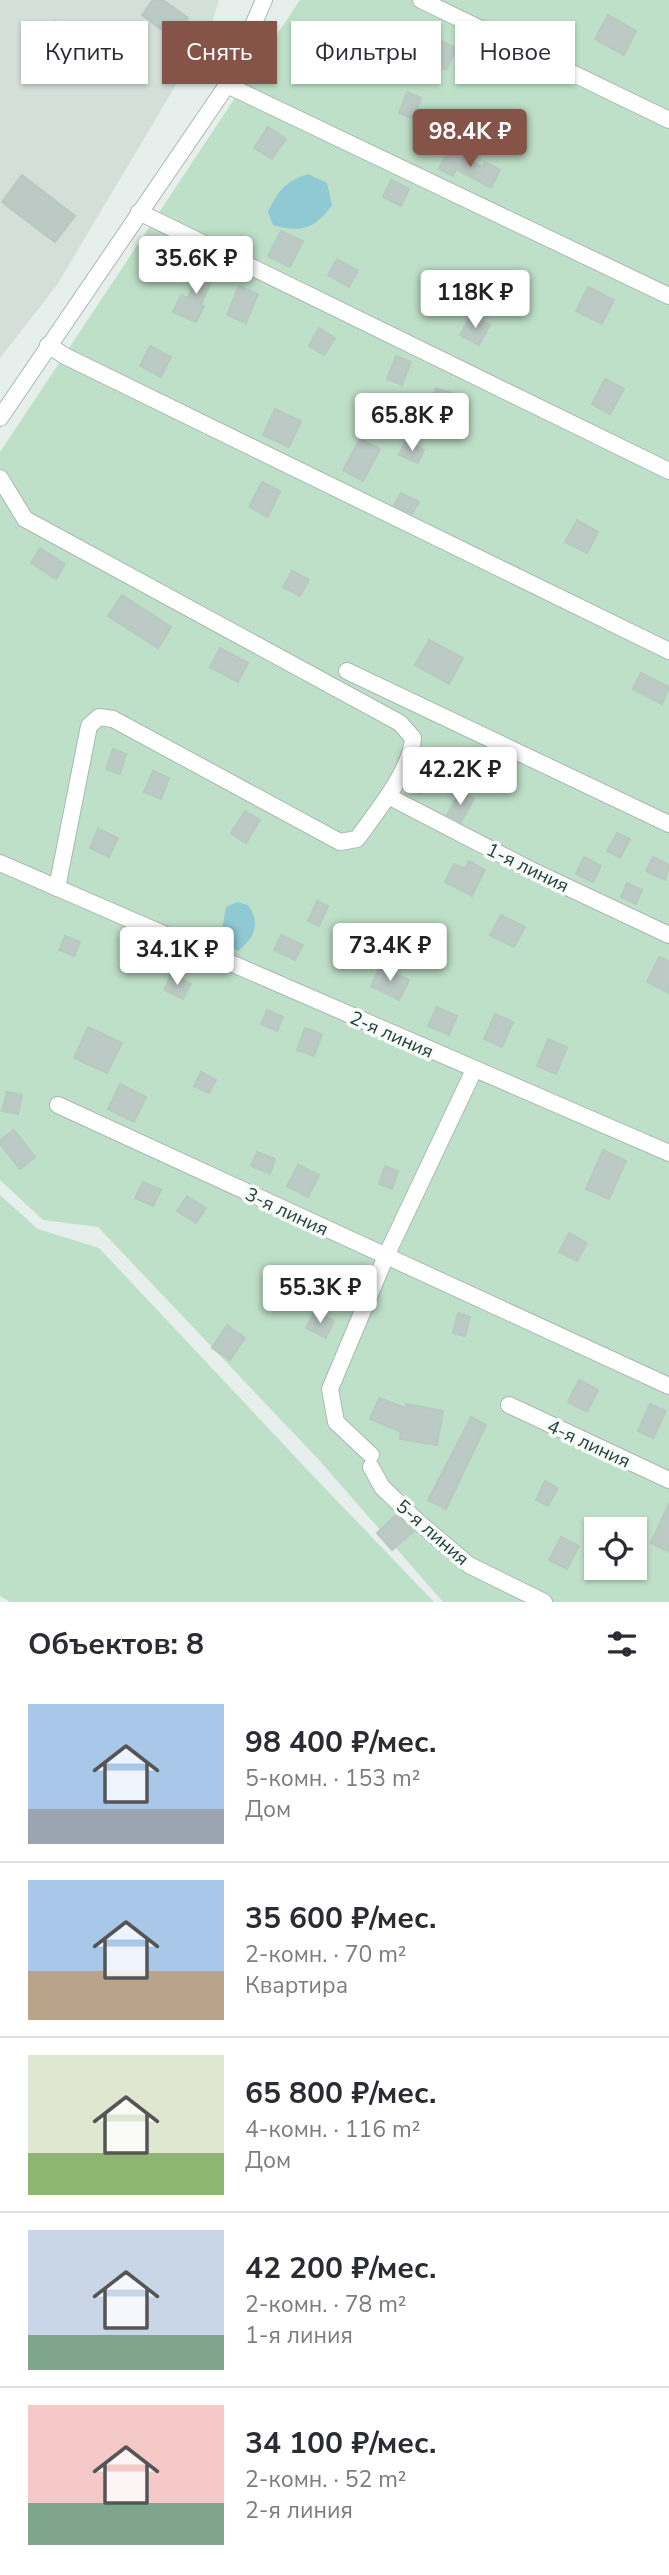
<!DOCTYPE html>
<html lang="ru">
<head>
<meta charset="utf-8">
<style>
	:root { --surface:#fff; --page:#f7f7f7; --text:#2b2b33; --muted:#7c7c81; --line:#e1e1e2; --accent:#855347 }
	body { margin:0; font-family:"Nunito Sans",sans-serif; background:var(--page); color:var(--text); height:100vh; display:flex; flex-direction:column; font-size:26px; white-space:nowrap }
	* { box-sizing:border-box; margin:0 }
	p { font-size:23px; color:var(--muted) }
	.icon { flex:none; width:38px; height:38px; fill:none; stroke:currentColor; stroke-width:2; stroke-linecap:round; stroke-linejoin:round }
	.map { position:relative; height:1602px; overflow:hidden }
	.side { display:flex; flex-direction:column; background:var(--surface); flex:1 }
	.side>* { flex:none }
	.banner { position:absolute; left:21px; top:21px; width:628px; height:63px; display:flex; gap:14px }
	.tools { position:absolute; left:584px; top:1517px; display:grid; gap:14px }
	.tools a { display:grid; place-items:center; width:63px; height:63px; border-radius:0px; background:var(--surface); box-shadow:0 2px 5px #0004; font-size:35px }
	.price { position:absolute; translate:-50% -60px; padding:0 16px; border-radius:7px; background:#fff; color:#222; font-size:23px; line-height:46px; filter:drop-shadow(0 2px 4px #0008) }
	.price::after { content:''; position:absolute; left:50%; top:42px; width:21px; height:16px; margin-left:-10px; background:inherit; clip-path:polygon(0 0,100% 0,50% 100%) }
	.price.active { background:var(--accent); color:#fff }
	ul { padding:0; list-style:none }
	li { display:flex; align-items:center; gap:21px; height:175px; padding:0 28px }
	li+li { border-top:2px solid var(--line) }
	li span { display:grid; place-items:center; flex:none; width:196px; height:140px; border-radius:0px; color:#555 }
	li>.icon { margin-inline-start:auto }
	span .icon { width:84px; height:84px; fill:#fffc; stroke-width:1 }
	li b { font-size:30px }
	h2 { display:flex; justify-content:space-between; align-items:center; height:84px; padding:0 28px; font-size:30px }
	.chip { padding:0 24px; border-radius:0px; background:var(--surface); box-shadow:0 2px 5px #0004; font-size:24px; line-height:63px }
	.chip.active { background:var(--accent); color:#fff }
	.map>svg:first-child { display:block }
	.built { fill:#d4dfda }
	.green { fill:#bfe0c8; fill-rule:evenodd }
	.water { fill:#8ec9d4 }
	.building { fill:#bbcac4; stroke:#b8c9c2; stroke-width:2 }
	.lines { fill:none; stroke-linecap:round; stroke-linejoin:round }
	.minor-casing { stroke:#a8b8b2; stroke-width:18 }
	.minor { stroke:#fff; stroke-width:16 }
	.labels { text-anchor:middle; stroke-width:7; stroke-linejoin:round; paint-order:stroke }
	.street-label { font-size:19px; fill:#24423a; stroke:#f7fbf9 }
</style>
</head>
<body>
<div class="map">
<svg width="669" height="1602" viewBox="0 0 669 1602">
	<rect width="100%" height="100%" fill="#e6efeb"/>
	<!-- built -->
	<polygon class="built" points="0,0 219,0 211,26 57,285 0,358"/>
	<!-- green -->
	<g class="green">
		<path d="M300,0h369v1602h-226l-124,-142 -221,-233 -55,-7 -43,-40v-728zM597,1530h38v38h-38z"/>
		<polygon points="0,1195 38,1229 99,1248 317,1480 434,1602 10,1602 0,1596"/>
	</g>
	<!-- water -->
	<g class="water">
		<path d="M308,174l19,9 5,22c-17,24 -31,28 -59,20l-5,-13c10,-22 17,-30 40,-38z"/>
		<path d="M237,902l11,3c13,18 7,33 -10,46l-18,-10 6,-34z"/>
	</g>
	<!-- building -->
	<g class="building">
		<polygon points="153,0 163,0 188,18 173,38 142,15"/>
		<polygon points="608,15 636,31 624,55 595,39"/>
		<polygon points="55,21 76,36 45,79 24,64"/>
		<polygon points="438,39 457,49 446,70 427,60"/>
		<polygon points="313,46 332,57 320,77 301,66"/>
		<polygon points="407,92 421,98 413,119 399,113"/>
		<polygon points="268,127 286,139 272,159 254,148"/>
		<polygon points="448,151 482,167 485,162 500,170 491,188 456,169 453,176 439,169"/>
		<polygon points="22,175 75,216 55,242 2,202"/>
		<polygon points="391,180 409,189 401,206 383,197"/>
		<polygon points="281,231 303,241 290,267 268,256"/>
		<polygon points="337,259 358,271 349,287 328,275"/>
		<polygon points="203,265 216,271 201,304 204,306 196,322 173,312 181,295 188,298"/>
		<polygon points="502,274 524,284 515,303 494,293"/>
		<polygon points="239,286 258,294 246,323 227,315"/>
		<polygon points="588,287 614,300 602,324 576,311"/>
		<polygon points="471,315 490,325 479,345 460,335"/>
		<polygon points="319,328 335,338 324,355 309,346"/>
		<polygon points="150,346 171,357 161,377 140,366"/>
		<polygon points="396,356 411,362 402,385 387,379"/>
		<polygon points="605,379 624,389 610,414 592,404"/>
		<polygon points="436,388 452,393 446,410 430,405"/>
		<polygon points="275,409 301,421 289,447 263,435"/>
		<polygon points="360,439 380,449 363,481 343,470"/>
		<polygon points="405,442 424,450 418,463 399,455"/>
		<polygon points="262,482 280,491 268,517 249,507"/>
		<polygon points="401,493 419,502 412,514 394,505"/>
		<polygon points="577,520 598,532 587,553 565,542"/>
		<polygon points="40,548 65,564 56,579 31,563"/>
		<polygon points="292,571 309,580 300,596 283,587"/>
		<polygon points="122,595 171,627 158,648 108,616"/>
		<polygon points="429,640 463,658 449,684 415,665"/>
		<polygon points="220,648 248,663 238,682 210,667"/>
		<polygon points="641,673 669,687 662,704 633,689"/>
		<polygon points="113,749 126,754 120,774 106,769"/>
		<polygon points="421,757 438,769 421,794 407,785"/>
		<polygon points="153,771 169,778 161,799 144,792"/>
		<polygon points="460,791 474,799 461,822 447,815"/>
		<polygon points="245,811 260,820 246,843 231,833"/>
		<polygon points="98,829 118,838 109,857 90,848"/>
		<polygon points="617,833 630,839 620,858 607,851"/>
		<polygon points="584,857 601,866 593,882 576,874"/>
		<polygon points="653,857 669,865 665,880 646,871"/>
		<polygon points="469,861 485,870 472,896 445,882 454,864 465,869"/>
		<polygon points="627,883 642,890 636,904 621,897"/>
		<polygon points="317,901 328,906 319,926 308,921"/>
		<polygon points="501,915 525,927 514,947 490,935"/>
		<polygon points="281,935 303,945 295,960 274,950"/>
		<polygon points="65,936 80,942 74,956 59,950"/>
		<polygon points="659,957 669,961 669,993 647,982"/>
		<polygon points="380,967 409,980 399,1000 371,986"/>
		<polygon points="171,974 191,984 183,999 164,990"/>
		<polygon points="437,1007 457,1016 449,1035 428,1026"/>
		<polygon points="267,1010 283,1017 277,1031 261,1024"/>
		<polygon points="495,1014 513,1022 502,1047 484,1039"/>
		<polygon points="88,1027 122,1043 107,1073 74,1058"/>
		<polygon points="305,1028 322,1034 314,1056 297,1050"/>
		<polygon points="548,1039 567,1047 556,1074 537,1066"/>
		<polygon points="201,1072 216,1080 209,1093 194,1086"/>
		<polygon points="120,1084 146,1097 134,1122 108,1109"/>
		<polygon points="7,1092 22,1095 18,1114 2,1111"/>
		<polygon points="14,1130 35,1157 20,1169 0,1144 0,1140"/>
		<polygon points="603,1150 626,1161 609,1199 586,1189"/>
		<polygon points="257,1152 275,1159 270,1174 251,1166"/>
		<polygon points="298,1165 319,1175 308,1197 287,1186"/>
		<polygon points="385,1166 398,1171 392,1189 379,1184"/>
		<polygon points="143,1182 161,1190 153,1206 135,1198"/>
		<polygon points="187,1196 206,1208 196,1223 177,1211"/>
		<polygon points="569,1233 587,1243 577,1261 559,1252"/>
		<polygon points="315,1311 334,1321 326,1338 306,1328"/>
		<polygon points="458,1313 470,1317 465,1336 453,1333"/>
		<polygon points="227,1325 245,1338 230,1360 212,1348"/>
		<polygon points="579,1380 598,1390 587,1412 568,1402"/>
		<polygon points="379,1398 405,1408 406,1404 443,1411 437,1445 400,1439 401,1432 370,1419"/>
		<polygon points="650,1404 666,1411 653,1438 638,1431"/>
		<polygon points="471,1417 486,1425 446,1509 428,1500"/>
		<polygon points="545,1481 558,1488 548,1506 536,1500"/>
		<polygon points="669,1503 669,1552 651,1543"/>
		<polygon points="396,1515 413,1532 392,1550 377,1533"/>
		<polygon points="561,1537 579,1546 567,1569 549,1560"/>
	</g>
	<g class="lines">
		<!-- minor casing -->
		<g class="minor-casing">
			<g id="minor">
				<polyline points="421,0 669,120"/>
				<polyline points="227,85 669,296"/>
				<polyline points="139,212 669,471"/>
				<polyline points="48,345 65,356 669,651"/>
				<polyline points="0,418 227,85 264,0"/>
				<path d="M0,478l25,41 375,204 13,15c-2,33 -37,74 -56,101l-17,3 -227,-123 -14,-2 -10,9 -32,162"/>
				<polyline points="347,671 669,824"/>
				<polyline points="388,796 531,870 669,935"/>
				<polyline points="0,863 669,1153"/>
				<polyline points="58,1105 669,1386"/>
				<polyline points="509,1405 669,1480"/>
				<polyline points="371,1455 336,1422 330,1389 386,1256 474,1070"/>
				<polyline points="371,1467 382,1487 417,1521 469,1565 544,1602"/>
			</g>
		</g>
		<!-- minor -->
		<use href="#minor" class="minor"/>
	</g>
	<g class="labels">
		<!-- street labels -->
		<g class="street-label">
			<text transform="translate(528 867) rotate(26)" y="7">1-я линия</text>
			<text transform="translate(392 1034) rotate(24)" y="7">2-я линия</text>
			<text transform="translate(287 1211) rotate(25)" y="7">3-я линия</text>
			<text transform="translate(589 1443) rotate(25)" y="7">4-я линия</text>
			<text transform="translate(433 1532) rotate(41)" y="7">5-я линия</text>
		</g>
	</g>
</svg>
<div class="tools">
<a><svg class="icon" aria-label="locate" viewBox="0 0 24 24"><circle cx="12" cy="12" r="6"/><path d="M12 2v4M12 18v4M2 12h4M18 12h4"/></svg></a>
</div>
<b class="price active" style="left:470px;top:169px">98.4K ₽</b>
<b class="price" style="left:196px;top:296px">35.6K ₽</b>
<b class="price" style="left:475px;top:330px">118K ₽</b>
<b class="price" style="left:412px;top:453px">65.8K ₽</b>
<b class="price" style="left:460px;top:807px">42.2K ₽</b>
<b class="price" style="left:390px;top:983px">73.4K ₽</b>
<b class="price" style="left:177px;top:987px">34.1K ₽</b>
<b class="price" style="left:320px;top:1325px">55.3K ₽</b>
<div class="banner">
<a class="chip">Купить</a>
<a class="chip active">Снять</a>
<a class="chip">Фильтры</a>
<a class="chip">Новое</a>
</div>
</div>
<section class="side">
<h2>Объектов: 8<svg class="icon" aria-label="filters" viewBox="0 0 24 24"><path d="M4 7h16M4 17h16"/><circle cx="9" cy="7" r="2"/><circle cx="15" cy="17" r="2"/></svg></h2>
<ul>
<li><span style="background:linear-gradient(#a9c7e8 75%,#9aa5b1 0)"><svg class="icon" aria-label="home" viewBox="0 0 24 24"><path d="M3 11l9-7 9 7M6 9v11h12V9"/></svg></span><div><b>98 400 ₽/мес.</b><p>5-комн. · 153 m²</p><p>Дом</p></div></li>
<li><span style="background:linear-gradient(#a9c7e8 65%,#b9a48a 0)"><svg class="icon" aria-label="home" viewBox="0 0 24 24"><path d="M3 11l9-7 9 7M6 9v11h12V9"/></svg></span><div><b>35 600 ₽/мес.</b><p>2-комн. · 70 m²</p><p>Квартира</p></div></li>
<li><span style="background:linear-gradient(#dfe7d0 70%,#8fb573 0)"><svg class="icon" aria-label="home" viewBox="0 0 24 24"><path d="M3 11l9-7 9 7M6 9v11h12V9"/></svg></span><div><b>65 800 ₽/мес.</b><p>4-комн. · 116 m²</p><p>Дом</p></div></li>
<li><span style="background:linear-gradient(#c9d6e8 75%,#7fa58c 0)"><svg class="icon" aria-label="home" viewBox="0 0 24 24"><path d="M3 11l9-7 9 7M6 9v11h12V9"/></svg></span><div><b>42 200 ₽/мес.</b><p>2-комн. · 78 m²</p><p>1-я линия</p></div></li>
<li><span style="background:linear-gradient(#f6c9c9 70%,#7fa58c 0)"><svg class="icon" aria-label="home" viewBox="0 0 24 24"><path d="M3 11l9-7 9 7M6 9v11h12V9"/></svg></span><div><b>34 100 ₽/мес.</b><p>2-комн. · 52 m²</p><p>2-я линия</p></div></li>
</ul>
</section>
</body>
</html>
